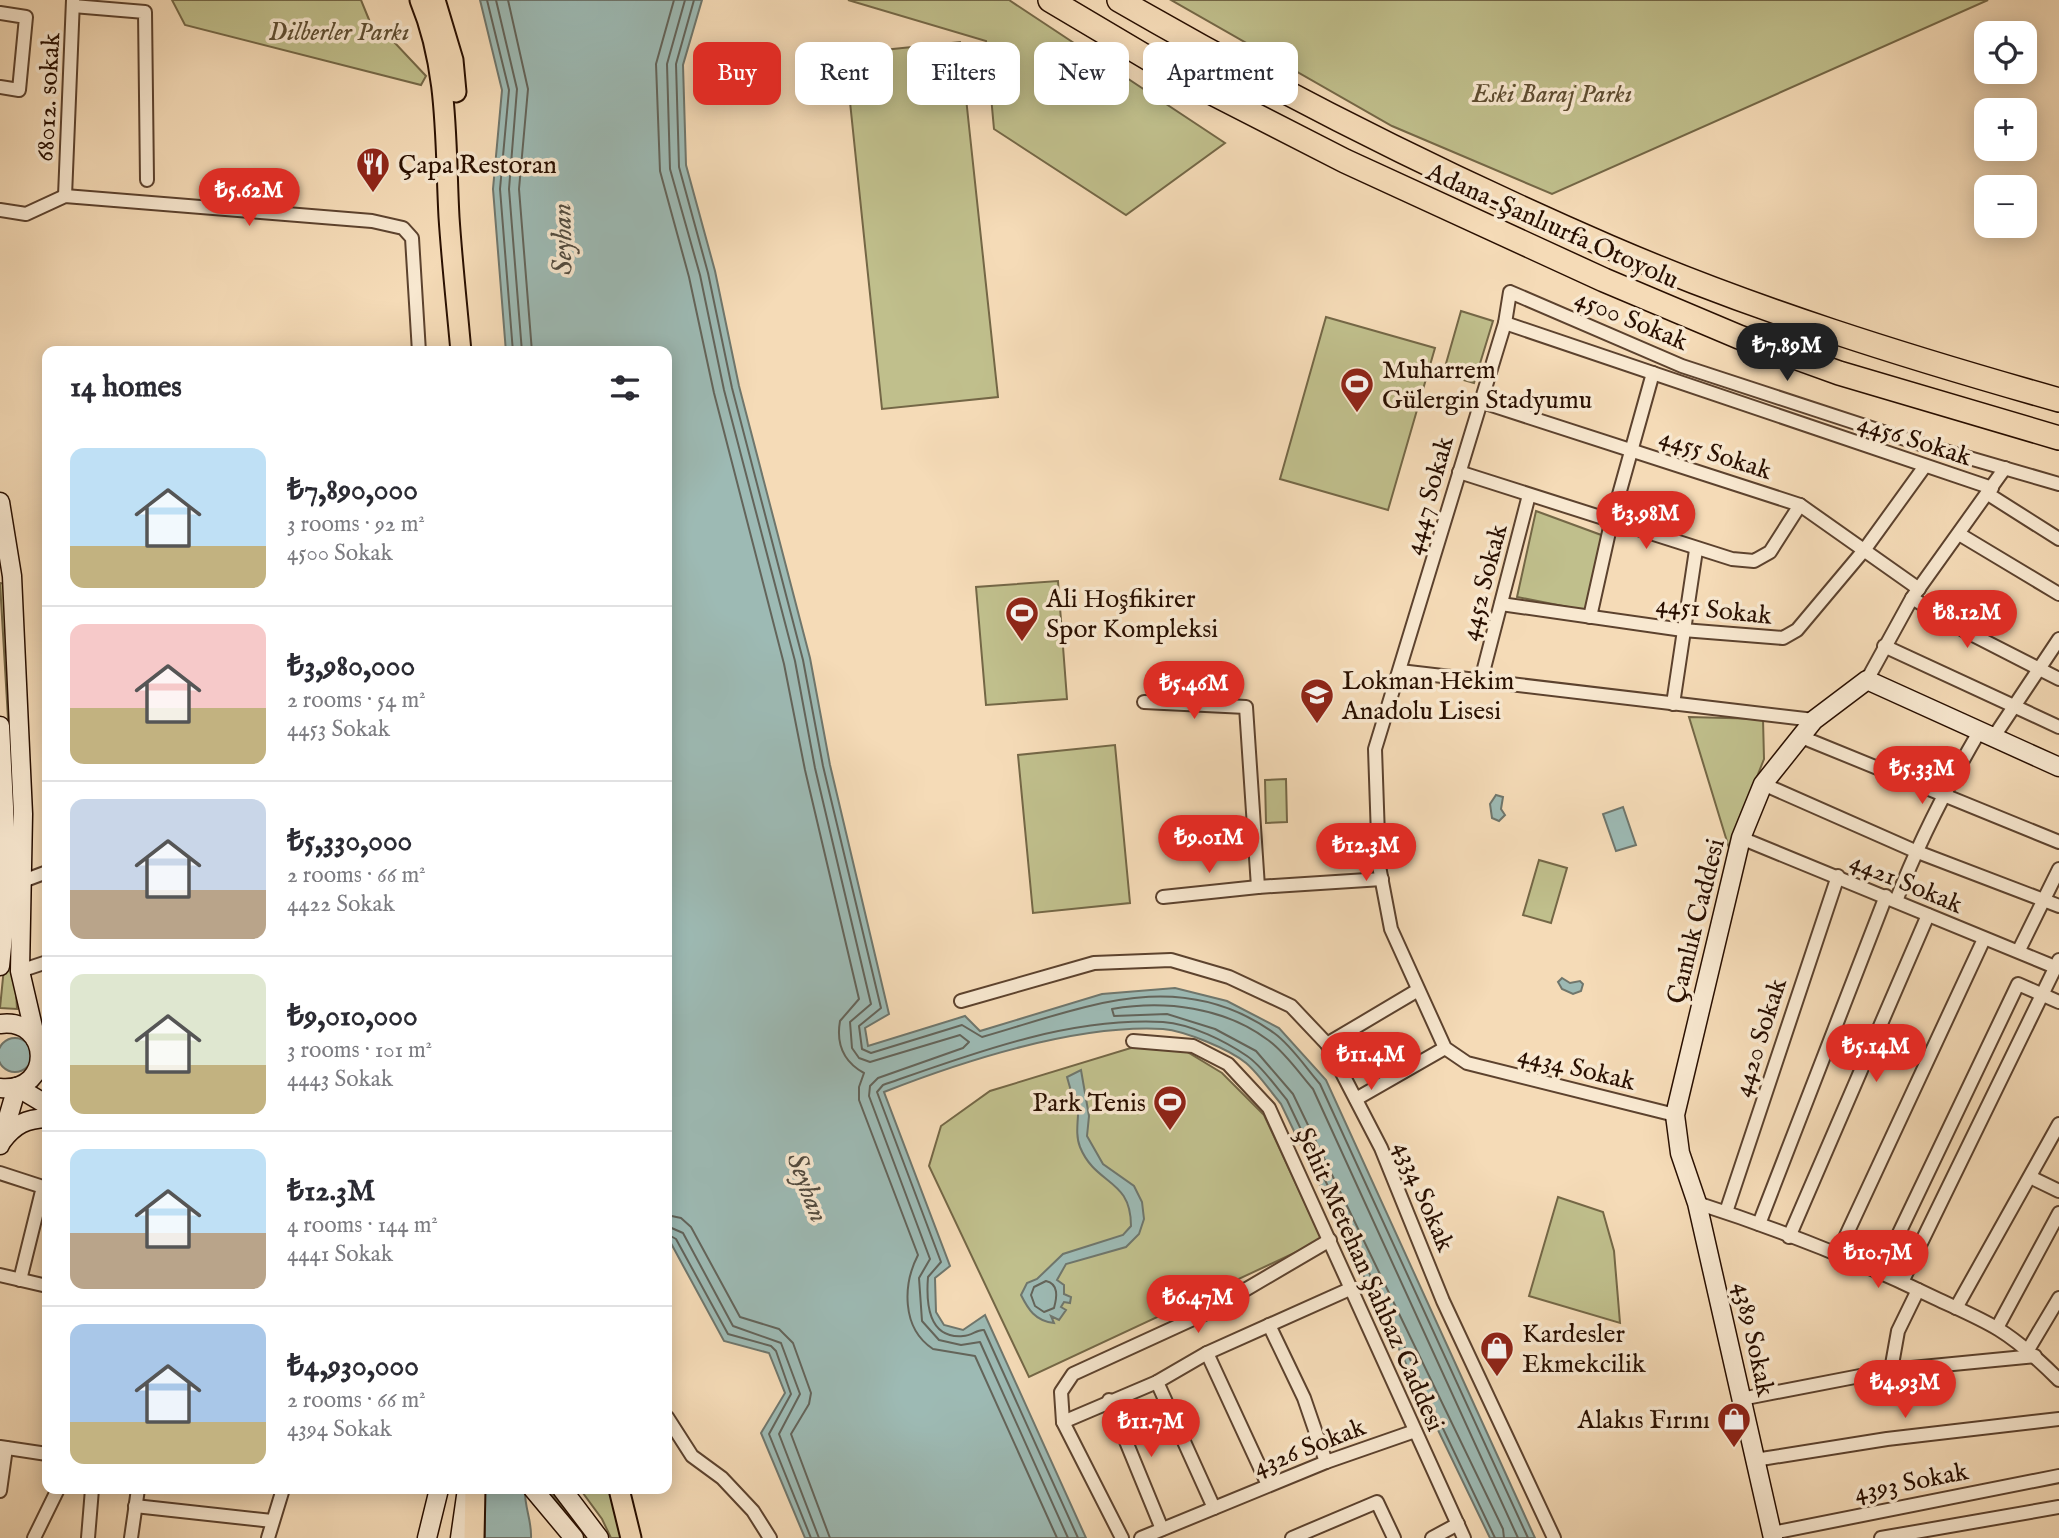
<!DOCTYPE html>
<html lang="en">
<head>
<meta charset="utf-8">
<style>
	:root { --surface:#fff; --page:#f7f7f7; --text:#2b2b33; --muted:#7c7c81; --line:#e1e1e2; --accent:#d93025 }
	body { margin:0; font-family:"IM FELL English",serif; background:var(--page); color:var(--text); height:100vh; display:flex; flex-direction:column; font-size:26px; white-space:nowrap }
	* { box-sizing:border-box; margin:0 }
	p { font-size:23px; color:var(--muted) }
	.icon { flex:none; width:38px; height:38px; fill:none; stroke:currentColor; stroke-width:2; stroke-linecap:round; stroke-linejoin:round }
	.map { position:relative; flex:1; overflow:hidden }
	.drawer { position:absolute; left:42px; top:346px; width:630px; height:1148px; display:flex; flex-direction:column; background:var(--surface); border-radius:14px; box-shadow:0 4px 18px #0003 }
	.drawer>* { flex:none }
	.banner { position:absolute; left:693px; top:42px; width:665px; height:63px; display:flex; gap:14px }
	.fabs { position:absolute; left:1974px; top:21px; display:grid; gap:14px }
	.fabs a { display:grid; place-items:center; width:63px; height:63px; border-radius:14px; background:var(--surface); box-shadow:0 4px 18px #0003; font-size:35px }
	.price { position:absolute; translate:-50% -60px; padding:0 16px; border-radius:24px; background:var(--accent); color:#fff; font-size:23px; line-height:46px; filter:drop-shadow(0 2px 4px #0008) }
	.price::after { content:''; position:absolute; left:50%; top:42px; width:21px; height:16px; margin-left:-10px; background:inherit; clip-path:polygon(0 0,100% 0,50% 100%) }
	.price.current { background:#222; color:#fff }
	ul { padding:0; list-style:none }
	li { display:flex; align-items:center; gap:21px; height:175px; padding:0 28px }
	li+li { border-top:2px solid var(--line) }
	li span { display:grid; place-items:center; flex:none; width:196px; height:140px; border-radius:14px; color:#555 }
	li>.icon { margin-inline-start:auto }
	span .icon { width:84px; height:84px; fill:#fffc; stroke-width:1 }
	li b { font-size:30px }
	h2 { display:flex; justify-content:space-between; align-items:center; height:84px; padding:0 28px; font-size:30px }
	.chip { padding:0 24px; border-radius:14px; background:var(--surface); box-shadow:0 4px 18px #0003; font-size:24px; line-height:63px }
	.chip.current { background:var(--accent); color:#fff }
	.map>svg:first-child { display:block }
	.green { fill:#c0bf8c; stroke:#746746; stroke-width:2 }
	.water { fill:#9dbab4; stroke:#6f766c; stroke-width:2 }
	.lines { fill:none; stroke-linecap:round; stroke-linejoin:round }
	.shore { stroke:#63645a; stroke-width:2 }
	.minor-casing { stroke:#5c422e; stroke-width:16 }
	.secondary-casing { stroke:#290f00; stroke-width:21 }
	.primary-casing { stroke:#290f00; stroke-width:23 }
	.motorway-casing { stroke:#290f00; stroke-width:26 }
	.minor { stroke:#f8e8d0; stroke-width:12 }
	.secondary { stroke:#f8e8d0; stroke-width:18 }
	.primary { stroke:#f5dbb7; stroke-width:19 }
	.motorway { stroke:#f5dbb7; stroke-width:23 }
	.labels { text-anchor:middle; stroke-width:7; stroke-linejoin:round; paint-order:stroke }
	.park-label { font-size:26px; font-style:italic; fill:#5e4d31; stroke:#f8e8d0 }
	.street-label { font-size:26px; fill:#290f00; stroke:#f8e8d0 }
	.poi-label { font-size:26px; fill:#290f00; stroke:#f8e8d0; text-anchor:start }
	.water-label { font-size:28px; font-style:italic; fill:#524b3f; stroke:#f8e8d0 }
</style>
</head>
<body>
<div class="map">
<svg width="2059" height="1538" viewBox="0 0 2059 1538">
	<rect width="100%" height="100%" fill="#f5dbb7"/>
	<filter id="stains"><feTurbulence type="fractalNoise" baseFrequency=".00286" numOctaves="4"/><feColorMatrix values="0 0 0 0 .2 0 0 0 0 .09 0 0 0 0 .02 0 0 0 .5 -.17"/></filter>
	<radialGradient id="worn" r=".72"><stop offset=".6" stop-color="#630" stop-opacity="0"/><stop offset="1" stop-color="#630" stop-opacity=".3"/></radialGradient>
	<!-- green -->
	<g class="green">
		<polygon points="172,0 361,0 372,27 395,43 426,76 421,85 185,25"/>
		<polygon points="848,0 1009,0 1225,143 1126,215 994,129 986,41"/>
		<polygon points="1171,0 1988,0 1552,194 1392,126"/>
		<polygon points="960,42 998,397 882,409 845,54"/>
		<polygon points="1461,311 1493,321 1474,383 1443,374"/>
		<polygon points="1326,317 1435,348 1388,510 1280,479"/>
		<polygon points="1536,511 1604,536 1588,611 1517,597"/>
		<polygon points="1058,581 1067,699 986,705 976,587"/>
		<polygon points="0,583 6,584 17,822 14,820"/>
		<polygon points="1689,717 1763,719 1764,759 1729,848"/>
		<polygon points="1115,745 1130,903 1033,913 1018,755"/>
		<polygon points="1286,779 1287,822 1266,823 1265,780"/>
		<polygon points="1539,860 1567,868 1551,923 1523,915"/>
		<polygon points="11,897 17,1009 0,1008"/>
		<polygon points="1134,1047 1184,1050 1222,1073 1264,1115 1322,1240 1029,1377 929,1166 941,1126 990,1091"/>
		<polygon points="1558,1197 1603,1212 1614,1251 1620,1323 1529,1296"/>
		<polygon points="543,1489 548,1489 587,1538 583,1538"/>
		<polygon points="580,1489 611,1489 622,1538 611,1538 602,1519"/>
	</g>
	<!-- water -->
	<g class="water">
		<path d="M480,0h222l-19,65 3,100 29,106 24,115 71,272 20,107 59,249 -24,14 3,18 97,-30 15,15 122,-37 73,-6 52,13 52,27 47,52 209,458h-45l-209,-434c-11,-13 -22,-30 -35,-41 -17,-14 -61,-32 -83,-34 -86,-5 -200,32 -279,63l66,174 -15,12 1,34 8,13 19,5 22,-15 101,223h-281l-44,-105 24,-40 -16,-40 -45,-12 -57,-105v-884h-161l-13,-163 9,-99z"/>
		<polygon points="1496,795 1503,797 1501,809 1505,815 1499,821 1492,818 1490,804"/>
		<polygon points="1623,807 1636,845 1616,851 1603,814"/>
		<polygon points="1562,978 1570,983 1580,981 1583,984 1581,991 1573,994 1562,989 1558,982"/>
		<circle cx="15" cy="1055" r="17"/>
		<path d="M1081,1070l8,46 -2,20 16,28 31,22 8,16 2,17 -5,15 -13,13 -60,17 -9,16 7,5v9l7,3 -1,6 -6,-1 -3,5 5,3 -7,10 -8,-4 3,7c-19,-2 -26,-14 -33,-28l6,-12 10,-4 26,-25 60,-19 8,-9c0,-48 -35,-40 -51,-79 -6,-14 0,-34 -2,-49l-7,-7 -4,-14z"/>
		<path d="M485,1489h40c-1,18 7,31 6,49h-46z"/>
	</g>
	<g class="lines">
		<!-- shore -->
		<g class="shore">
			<polyline points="487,0 509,90 500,189 513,352"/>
			<polyline points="496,0 517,89 509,189 522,352"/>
			<polyline points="508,0 528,89 519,189 532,352"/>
			<path d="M674,0l-18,64 4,107 29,106 25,116 70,271 21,106 54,229 -19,22c-4,23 4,41 24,52l-5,14v13l59,155c-15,29 -17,73 15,94l42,7 82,182"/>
			<polyline points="685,0 667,64 670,169 700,275 724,390 795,661 815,768 871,1004 850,1022 852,1048 859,1058 870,1062 960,1035 969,1042 963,1048 878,1078 870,1086 869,1096 930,1259 919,1278 922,1321 939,1340 961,1345 980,1342 1068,1538"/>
			<path d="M694,0l-18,64 3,103 29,106 24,115 71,272 20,106 58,242 -22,18 3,23 9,4 91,-28 20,12c99,-28 196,-73 292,-4 17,12 32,35 46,51l208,454"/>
			<polyline points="667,1215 681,1218 691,1227 740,1317 779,1329 793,1343 811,1393 809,1404 791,1434 830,1538"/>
			<polyline points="667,1226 683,1233 733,1326 781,1343 800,1394 779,1434 819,1538"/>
			<polyline points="667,1234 676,1239 728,1334 771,1346 776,1351 791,1394 769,1434 811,1538"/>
			<path d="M1046,1281c13,3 11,16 8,27l-10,4 -9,-6 -4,-11 3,-8z"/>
			<path d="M1078,1538l-94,-208c-7,-1 -12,6 -21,6 -35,3 -37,-33 -35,-59l13,-15 -64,-170 6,-7c88,-31 185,-68 280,-63 28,2 62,19 84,34 15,10 28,30 40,44l208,438"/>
			<path d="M1504,1538l-1,-9 -210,-435 -37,-43 -41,-22 -48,-15 -53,2 -2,-7c53,-9 112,-2 156,31 17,12 31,33 45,49l205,449"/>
		</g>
		<!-- minor casing -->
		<g class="minor-casing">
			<g id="minor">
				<polyline points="73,6 145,12 147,180"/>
				<polyline points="0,13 26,17 19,90 0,87"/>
				<polyline points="65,196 73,0"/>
				<polyline points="0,210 26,214 65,196 372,221 403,228 412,238 419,352"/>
				<polyline points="1505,323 1992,488"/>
				<polyline points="1479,401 1800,505 1919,589"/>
				<polyline points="1459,472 1732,559 1754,561 1770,552 1800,505"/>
				<polyline points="1988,494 2059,539"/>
				<polyline points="1959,534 2059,594"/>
				<polyline points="1912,598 1965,631 2059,679"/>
				<polyline points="1501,604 1683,630 1783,638 1797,630 1865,549 1925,466"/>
				<polyline points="1590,617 1611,523 1653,373"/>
				<polyline points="1884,646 2059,727"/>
				<polyline points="1400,671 1814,720"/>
				<polyline points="1481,680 1529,495"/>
				<polyline points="1867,680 1912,598 2005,468"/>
				<polyline points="1144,702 1246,707 1258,887"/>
				<polyline points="1673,704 1696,550"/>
				<polyline points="1799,736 2059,842"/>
				<polyline points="1993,738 2059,639"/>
				<polyline points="1763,784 1915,851 2059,906"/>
				<polyline points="1741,838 2055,967"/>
				<polyline points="15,884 47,872"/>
				<polyline points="1163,897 1258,887 1382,879"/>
				<path d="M1896,901c23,-60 51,-114 83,-169"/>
				<polyline points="2019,950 2059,869"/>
				<polyline points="20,971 47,962"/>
				<polyline points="961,1001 1094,963 1171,960 1229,977 1291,1006 1327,1044 1381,1148 1443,1301 1554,1538"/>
				<polyline points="1133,1041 1193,1046 1228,1064 1269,1108 1464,1538"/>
				<polyline points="1327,1044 1418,990"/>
				<polyline points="1356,1099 1445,1048"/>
				<polyline points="1675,1115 1467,1063 1445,1048 1391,929 1379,866 1375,749 1505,323 1510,292 1682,366 1914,442 2059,484"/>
				<polyline points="0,1173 43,1187 20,1280"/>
				<polyline points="2030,1177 2059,1191"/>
				<path d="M1697,1203c81,26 162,58 238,95 21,10 43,19 63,31 23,14 42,32 61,51"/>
				<polyline points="1726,1212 1838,876"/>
				<polyline points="1759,1224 1886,896"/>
				<polyline points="1789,1237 1928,915"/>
				<polyline points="1837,1255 1984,939"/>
				<polyline points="1880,1273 2018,984 2059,1002"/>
				<polyline points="0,1275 47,1286"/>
				<polyline points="1902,1282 2059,960"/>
				<polyline points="1956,1308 2059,1124"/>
				<polyline points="1269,1325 1304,1398 1326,1462"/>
				<polyline points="1997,1328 2059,1213"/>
				<polyline points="2028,1350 2059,1298"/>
				<polyline points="1207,1353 1268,1485"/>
				<polyline points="1891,1370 1898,1331 1918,1290"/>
				<polyline points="1157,1382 1214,1508"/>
				<polyline points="1741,1399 1891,1370 2035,1356"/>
				<polyline points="1109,1400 1162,1529"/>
				<polyline points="667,1417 692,1456 722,1478 753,1511 770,1538"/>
				<polyline points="1063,1422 1157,1382 1207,1353 1352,1288"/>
				<polyline points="0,1447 47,1454"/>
				<polyline points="1755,1460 1887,1439 2059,1419"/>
				<polyline points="0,1491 6,1448"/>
				<polyline points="135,1506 272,1521"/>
				<polyline points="1772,1533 2059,1476"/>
				<polyline points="34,1538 58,1489"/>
				<polyline points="88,1538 92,1489"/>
				<polyline points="131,1538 138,1489"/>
				<polyline points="268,1538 283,1489"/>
				<polyline points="1122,1538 1063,1422 1061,1392 1073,1374 1204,1314 1330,1240"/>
				<polyline points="1141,1538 1326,1462 1415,1431"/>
				<polyline points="1292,1538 1377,1502 1394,1538"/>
				<polyline points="1432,1538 1458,1524"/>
				<polyline points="1881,1538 2059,1507"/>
			</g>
		</g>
		<!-- secondary casing -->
		<g class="secondary-casing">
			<g id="secondary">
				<polyline points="0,502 12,576 23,814 20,971 36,1040 47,1052"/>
				<polyline points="0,726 8,888 0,966"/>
				<path d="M0,1024c51,-7 55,69 0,64"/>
				<polyline points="17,1087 47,1105"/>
				<path d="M2,1141c13,-17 24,-22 45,-23"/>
				<polyline points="0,1145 17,1087"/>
				<polyline points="533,1489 574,1538"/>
				<polyline points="562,1489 599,1538"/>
				<polyline points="427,1538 439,1489"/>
				<polyline points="460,1538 467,1489"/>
				<polyline points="1773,1538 1697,1203 1680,1153 1675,1115 1741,838 1763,784 1814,720 1867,680 2059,767"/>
			</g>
		</g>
		<!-- primary casing -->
		<g class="primary-casing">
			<g id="primary">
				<path d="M420,0c29,70 25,143 29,217 3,45 8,90 12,135"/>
				<polyline points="435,0 453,60 456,92"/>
				<polyline points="619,1489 631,1538"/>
				<polyline points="474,1538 475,1489"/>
			</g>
		</g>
		<!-- motorway casing -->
		<g class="motorway-casing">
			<g id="motorway">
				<polyline points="1050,0 1173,73 1345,161 1604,280 1739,337 1839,373 2059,438"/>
				<path d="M1119,0c159,92 322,174 490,247 146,63 298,110 450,153"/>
			</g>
		</g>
		<!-- minor -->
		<use href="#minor" class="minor"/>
		<!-- secondary -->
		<use href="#secondary" class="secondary"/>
		<!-- primary -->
		<use href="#primary" class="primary"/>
		<!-- motorway -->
		<use href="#motorway" class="motorway"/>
	</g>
	<!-- icons -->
	<defs>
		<g id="restaurant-pin" transform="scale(1.75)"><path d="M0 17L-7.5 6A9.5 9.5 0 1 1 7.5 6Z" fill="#8f2418" stroke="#f8e8d0"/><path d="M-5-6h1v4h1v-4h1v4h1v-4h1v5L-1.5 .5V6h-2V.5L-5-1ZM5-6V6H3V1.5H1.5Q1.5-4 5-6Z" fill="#fff"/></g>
		<g id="stadium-pin" transform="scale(1.75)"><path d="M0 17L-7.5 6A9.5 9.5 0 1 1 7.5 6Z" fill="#8f2418" stroke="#f8e8d0"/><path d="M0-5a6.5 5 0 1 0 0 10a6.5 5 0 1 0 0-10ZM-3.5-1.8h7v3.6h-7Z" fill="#fff"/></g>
		<g id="school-pin" transform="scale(1.75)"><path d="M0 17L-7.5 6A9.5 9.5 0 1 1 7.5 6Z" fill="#8f2418" stroke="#f8e8d0"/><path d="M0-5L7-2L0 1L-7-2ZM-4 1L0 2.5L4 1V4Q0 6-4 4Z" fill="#fff"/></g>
		<g id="shop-pin" transform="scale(1.75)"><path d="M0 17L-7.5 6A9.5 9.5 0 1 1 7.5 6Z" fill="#8f2418" stroke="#f8e8d0"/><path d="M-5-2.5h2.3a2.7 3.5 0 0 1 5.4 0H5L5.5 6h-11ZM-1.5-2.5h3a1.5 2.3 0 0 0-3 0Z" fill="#fff"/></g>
	</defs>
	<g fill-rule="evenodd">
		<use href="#restaurant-pin" x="373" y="164"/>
		<use href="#stadium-pin" x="1357" y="384"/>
		<use href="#stadium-pin" x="1022" y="613"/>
		<use href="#school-pin" x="1317" y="695"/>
		<use href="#stadium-pin" x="1170" y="1102"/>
		<use href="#shop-pin" x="1497" y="1348"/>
		<use href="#shop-pin" x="1734" y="1419"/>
	</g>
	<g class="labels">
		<!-- park labels -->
		<g class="park-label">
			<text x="339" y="40">Dilberler Parkı</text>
			<text x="1552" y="102">Eski Baraj Parkı</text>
		</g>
		<!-- street labels -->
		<g class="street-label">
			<text transform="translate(47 97) rotate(-87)" y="9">68012. sokak</text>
			<text transform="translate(1553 225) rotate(24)" y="9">Adana-Şanlıurfa Otoyolu</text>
			<text transform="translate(1632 319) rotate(23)" y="9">4500 Sokak</text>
			<text transform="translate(1915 439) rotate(18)" y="9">4456 Sokak</text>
			<text transform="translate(1716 453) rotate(18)" y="9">4455 Sokak</text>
			<text transform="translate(1428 495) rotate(-74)" y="9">4447 Sokak</text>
			<text transform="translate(1483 582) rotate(-75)" y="9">4452 Sokak</text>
			<text transform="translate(1714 609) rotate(6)" y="9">4451 Sokak</text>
			<text transform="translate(1907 882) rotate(23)" y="9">4421 Sokak</text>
			<text transform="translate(1695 921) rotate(-76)" y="9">Çamlık Caddesi</text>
			<text transform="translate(1759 1037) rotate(-72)" y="9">4420 Sokak</text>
			<text transform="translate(1577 1067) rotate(14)" y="9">4434 Sokak</text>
			<text transform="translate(1425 1196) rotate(67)" y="9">4334 Sokak</text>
			<text transform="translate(1371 1279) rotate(66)" y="9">Şehit Metehan Şahbaz Caddesi</text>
			<text transform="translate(1755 1339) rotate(78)" y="9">4389 Sokak</text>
			<text transform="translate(1309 1446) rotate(-21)" y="9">4326 Sokak</text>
			<text transform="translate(1911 1481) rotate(-11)" y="9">4393 Sokak</text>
		</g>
		<!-- poi labels -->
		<g class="poi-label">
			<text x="398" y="173">Çapa Restoran</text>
			<text x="1382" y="378">Muharrem<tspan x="1382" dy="30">Gülergin Stadyumu</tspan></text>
			<text x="1046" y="607">Ali Hoşfikirer<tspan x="1046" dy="30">Spor Kompleksi</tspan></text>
			<text x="1342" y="689">Lokman Hekim<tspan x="1342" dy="30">Anadolu Lisesi</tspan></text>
			<text x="1146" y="1111" text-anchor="end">Park Tenis</text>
			<text x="1522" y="1342">Kardesler<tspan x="1522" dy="30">Ekmekcilik</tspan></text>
			<text x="1710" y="1428" text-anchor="end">Alakıs Fırını</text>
		</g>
		<!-- water labels -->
		<g class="water-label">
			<text transform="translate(561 239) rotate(-91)" y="10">Seyhan</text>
			<text transform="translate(809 1187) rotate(69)" y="10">Seyhan</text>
		</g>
	</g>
	<rect width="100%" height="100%" filter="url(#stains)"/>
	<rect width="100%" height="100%" fill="url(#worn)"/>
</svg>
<div class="fabs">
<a><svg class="icon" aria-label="locate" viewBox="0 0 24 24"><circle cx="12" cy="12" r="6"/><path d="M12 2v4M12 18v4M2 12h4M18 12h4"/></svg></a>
<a>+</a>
<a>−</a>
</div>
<b class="price" style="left:249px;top:228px">₺5.62M</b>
<b class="price current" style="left:1787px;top:383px">₺7.89M</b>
<b class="price" style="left:1646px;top:551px">₺3.98M</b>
<b class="price" style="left:1967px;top:650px">₺8.12M</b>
<b class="price" style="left:1194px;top:721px">₺5.46M</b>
<b class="price" style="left:1922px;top:806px">₺5.33M</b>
<b class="price" style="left:1209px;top:875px">₺9.01M</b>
<b class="price" style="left:1366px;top:883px">₺12.3M</b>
<b class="price" style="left:1876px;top:1084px">₺5.14M</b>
<b class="price" style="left:1371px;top:1092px">₺11.4M</b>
<b class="price" style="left:1878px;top:1290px">₺10.7M</b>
<b class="price" style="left:1198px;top:1335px">₺6.47M</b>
<b class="price" style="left:1905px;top:1420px">₺4.93M</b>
<b class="price" style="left:1151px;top:1459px">₺11.7M</b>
<div class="banner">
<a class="chip current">Buy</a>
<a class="chip">Rent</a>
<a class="chip">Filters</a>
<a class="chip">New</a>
<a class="chip">Apartment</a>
</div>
<section class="drawer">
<h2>14 homes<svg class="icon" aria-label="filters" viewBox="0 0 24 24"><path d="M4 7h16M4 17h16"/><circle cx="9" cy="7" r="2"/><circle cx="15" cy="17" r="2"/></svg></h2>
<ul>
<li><span style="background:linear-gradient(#bfe0f5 70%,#c2b280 0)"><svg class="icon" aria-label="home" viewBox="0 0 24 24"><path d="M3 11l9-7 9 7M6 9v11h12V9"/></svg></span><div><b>₺7,890,000</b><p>3 rooms · 92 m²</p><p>4500 Sokak</p></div></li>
<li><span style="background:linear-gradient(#f6c9c9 60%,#c2b280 0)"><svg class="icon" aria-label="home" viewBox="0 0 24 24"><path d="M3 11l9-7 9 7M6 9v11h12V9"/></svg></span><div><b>₺3,980,000</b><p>2 rooms · 54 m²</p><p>4453 Sokak</p></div></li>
<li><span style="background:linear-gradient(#c9d6e8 65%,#b9a48a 0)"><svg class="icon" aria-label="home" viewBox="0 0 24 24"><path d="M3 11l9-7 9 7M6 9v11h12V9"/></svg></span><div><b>₺5,330,000</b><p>2 rooms · 66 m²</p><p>4422 Sokak</p></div></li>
<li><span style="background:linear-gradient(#dfe7d0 65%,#c2b280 0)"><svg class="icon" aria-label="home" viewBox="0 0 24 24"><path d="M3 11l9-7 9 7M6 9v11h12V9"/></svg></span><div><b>₺9,010,000</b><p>3 rooms · 101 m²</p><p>4443 Sokak</p></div></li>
<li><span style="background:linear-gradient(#bfe0f5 60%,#b9a48a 0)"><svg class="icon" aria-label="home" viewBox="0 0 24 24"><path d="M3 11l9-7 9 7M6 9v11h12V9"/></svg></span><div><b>₺12.3M</b><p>4 rooms · 144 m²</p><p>4441 Sokak</p></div></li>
<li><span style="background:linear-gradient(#a9c7e8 70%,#c2b280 0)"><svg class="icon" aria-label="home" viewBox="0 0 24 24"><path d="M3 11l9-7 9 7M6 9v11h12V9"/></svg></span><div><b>₺4,930,000</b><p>2 rooms · 66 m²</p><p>4394 Sokak</p></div></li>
</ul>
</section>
</div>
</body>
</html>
